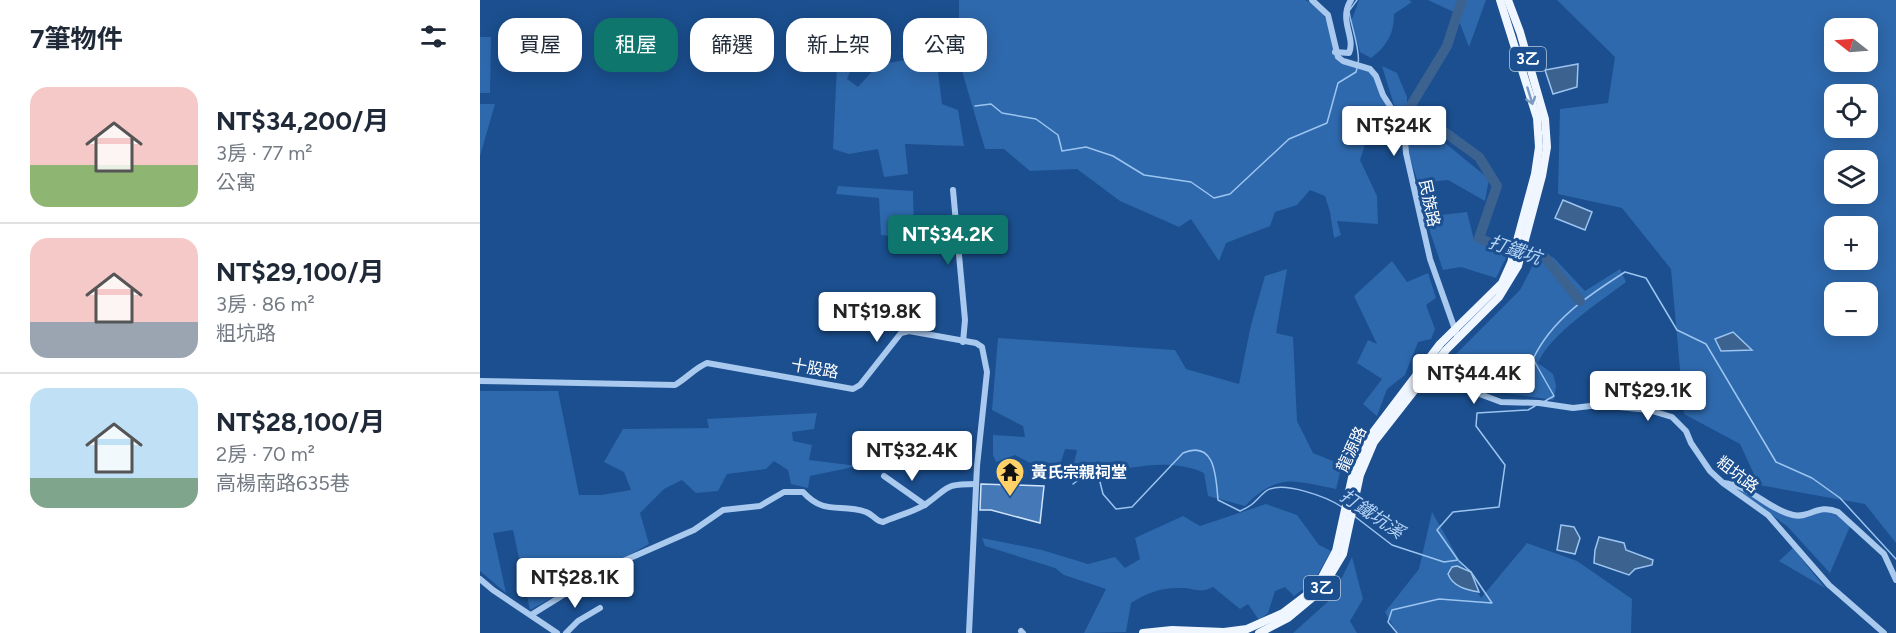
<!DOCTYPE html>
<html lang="zh-TW">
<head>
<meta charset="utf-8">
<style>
	:root { --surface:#fff; --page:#f6f6f7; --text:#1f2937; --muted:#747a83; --line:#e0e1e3; --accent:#0f766e }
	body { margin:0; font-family:Figtree,"Noto Sans TC",sans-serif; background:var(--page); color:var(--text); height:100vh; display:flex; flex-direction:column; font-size:22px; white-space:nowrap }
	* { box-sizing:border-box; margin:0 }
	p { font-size:20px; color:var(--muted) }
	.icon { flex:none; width:33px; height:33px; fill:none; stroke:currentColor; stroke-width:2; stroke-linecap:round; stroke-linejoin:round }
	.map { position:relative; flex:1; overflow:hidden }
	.details { display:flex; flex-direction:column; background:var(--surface); width:480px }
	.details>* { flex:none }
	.banner { position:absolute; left:18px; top:18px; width:570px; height:54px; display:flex; gap:12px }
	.needle { width:39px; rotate:287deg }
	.controls { position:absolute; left:1344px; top:18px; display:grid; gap:12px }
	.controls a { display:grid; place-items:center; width:54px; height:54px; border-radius:12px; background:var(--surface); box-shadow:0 3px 15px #0003; font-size:30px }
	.price { position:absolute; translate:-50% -51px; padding:0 14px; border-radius:6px; background:#fff; color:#222; font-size:20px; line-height:39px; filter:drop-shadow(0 2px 3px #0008) }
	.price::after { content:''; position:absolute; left:50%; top:36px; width:18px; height:14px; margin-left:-9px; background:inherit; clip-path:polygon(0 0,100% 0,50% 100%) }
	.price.selected { background:var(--accent); color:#fff }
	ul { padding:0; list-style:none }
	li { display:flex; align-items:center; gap:18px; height:150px; padding:0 30px }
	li+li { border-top:2px solid var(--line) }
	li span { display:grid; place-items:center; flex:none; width:168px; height:120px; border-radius:18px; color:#555 }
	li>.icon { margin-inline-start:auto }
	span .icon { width:72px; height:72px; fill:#fffc; stroke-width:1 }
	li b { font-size:26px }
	h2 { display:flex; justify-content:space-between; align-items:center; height:72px; padding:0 30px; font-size:26px }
	.chip { padding:0 21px; border-radius:18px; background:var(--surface); box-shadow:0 3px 15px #0003; font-size:21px; line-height:54px }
	.chip.selected { background:var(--accent); color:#fff }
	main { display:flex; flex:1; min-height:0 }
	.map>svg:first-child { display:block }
	.green { fill:#2e69ad; fill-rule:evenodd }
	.water { fill:#3c6290; stroke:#9cc4f0; stroke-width:1.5 }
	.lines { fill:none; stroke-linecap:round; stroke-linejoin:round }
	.stream { stroke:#9cc4f0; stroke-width:1.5 }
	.river { stroke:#3c6290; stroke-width:10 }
	.building { fill:#4478b7; stroke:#cfe3fa; stroke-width:1.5 }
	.minor { stroke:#a9c9ee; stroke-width:6 }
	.major { stroke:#f0f6ff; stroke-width:8 }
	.oneway { stroke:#7b9ac1 }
	.labels { text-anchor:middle; stroke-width:6; stroke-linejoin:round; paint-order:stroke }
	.shield { fill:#1b4f8f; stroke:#bbcadd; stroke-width:1.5 }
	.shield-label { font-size:15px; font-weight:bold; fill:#fff }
	.street-label { font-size:16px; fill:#fff; stroke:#1b4f8f }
	.poi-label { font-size:16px; font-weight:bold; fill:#fff; stroke:#1b4f8f; text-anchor:start }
	.water-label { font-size:18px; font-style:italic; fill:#b5d3f5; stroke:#1b4f8f }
</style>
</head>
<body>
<main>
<section class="details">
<h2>7筆物件<svg class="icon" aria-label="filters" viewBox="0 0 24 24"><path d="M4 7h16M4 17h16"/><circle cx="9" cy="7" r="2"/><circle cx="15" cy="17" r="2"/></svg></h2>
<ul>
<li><span style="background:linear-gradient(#f6c9c9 65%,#8fb573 0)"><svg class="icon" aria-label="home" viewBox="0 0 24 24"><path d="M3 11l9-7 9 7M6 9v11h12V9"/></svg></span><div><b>NT$34,200/月</b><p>3房 · 77 m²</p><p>公寓</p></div></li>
<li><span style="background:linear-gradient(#f6c9c9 70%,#9aa5b1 0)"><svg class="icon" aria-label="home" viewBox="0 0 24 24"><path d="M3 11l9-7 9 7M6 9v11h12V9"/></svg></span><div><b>NT$29,100/月</b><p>3房 · 86 m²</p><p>粗坑路</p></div></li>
<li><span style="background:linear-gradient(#bfe0f5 75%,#7fa58c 0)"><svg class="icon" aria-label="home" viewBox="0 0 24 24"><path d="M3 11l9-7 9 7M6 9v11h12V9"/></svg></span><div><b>NT$28,100/月</b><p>2房 · 70 m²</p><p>高楊南路635巷</p></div></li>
</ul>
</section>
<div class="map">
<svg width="1416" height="633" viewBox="0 0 1416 633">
	<rect width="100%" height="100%" fill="#1b4f8f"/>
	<!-- green -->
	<g class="green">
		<path d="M479,0h346c24,10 27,35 33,57 8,3 19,5 27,10 19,13 23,46 30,68h-27l-8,25 17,36 1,28 -41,-3 4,14 -7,3 -4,-26 -5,-16 -15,-6 -13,15 -22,7 -5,14 -44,17 -7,18 -28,-42 -12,8 -59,-26 -43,-32 -47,2 -26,-22h-19l-26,-88z"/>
		<path d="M879,0h50l3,2 -18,12c0,20 -7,32 -23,44l-11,-6 -9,-30z"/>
		<polygon points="948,0 1006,0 989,47 976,13"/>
		<path d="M1077,0h339v543l-31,-39 -106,-19 -19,-41 -56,-30 -13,-145 -49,-61 -64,-14 2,-85 48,-6 7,-46zM1354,28h34v34h-34zM1354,94h34v34h-34zM1354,160h34v34h-34zM1354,226h34v34h-34zM1354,292h34v34h-34z"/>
		<polygon points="0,37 11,37 10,93 0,93"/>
		<polygon points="369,48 376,53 380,49 367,79 378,87 398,65 469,52 458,72 462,104 478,110 484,146 425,144 428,174 404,177 398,149 369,154 353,149 357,66"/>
		<polygon points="902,66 917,73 927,97 927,112 1009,179 1005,201 968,180 938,183"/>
		<polygon points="0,104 15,104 0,156"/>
		<polygon points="358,186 433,191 434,238 401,235 399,198 356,194"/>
		<polygon points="987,212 994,240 1024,252 1026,258 1016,278 981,267 963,270 945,217"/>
		<path d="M1056,249l18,9 31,33 35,-22 6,13c-25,19 -77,53 -88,81l15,11 3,11 -2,15 -64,-9 -14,-6 -11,-12 -21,-7 76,-76 11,-21z"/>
		<polygon points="912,261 927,282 948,273 956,298 946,305 955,329 951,339 938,342 925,375 907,389 897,416 883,404 902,379 877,363 888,340 897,344 874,296"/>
		<path d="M807,269l-11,64 17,4 4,84 16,32 29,12 -6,24c-43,-8 -57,-17 -91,17l-37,-10 -4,-23c-34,-15 -68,-6 -103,0l-11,-7 -18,5 5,-21 -12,-1 -7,23 -20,-5 -23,-12 -19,7 -3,-7v-20l32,2 -2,-11 -31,-16 6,-72 177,12 11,19 53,15 12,-59 14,-49z"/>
		<polygon points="0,391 78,391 99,495 121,495 151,490 144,472 124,462 143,429 229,428 227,419 337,413 334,429 312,432 313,441 332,445 329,460 378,466 330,476 328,488 311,484 308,470 294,461 286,469 247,474 238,491 216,493 202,480 184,489 160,513 169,544 50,610 33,530 13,533 26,593 0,571"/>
		<path d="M1260,488l59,30c23,-8 31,-10 52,6l-21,49 -43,-47 -47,-33z"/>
		<path d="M786,504l31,11 22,30 12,6 -17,30 -20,15 -9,-9 -10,4 -7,22 -9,7 -11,-16 -8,5 -27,-22c-13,7 -18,1 -32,1 -18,-1 -35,5 -50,15l-5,29 -42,1 22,-44 -42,-14 -9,-7 -70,-22 -3,-8 60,12 46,14 27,-7 10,11 15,-9 -5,-21 48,-22 17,10z"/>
		<polygon points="952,512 1001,598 1047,543 1097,561 1152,599 1151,633 917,633 905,612 939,569"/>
		<polygon points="1313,548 1345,588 1299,561"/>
		<polygon points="872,557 883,599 870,621 877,633 813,633 852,598"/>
	</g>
	<!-- water -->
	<g class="water">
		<polygon points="1098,64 1097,87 1073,94 1065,70"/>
		<polygon points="1083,200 1112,212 1105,230 1075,218"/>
		<polygon points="1253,332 1272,350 1241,351 1235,339"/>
		<polygon points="1081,525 1094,527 1100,538 1095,554 1077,550"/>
		<polygon points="1119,537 1144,543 1146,550 1173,560 1172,565 1155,569 1149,575 1114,563 1115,550"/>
		<path d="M977,566l14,6 8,20c-12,-2 -26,-5 -31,-18l4,-7z"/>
	</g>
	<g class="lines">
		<!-- stream -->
		<g class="stream">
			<path d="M877,0l-8,11c2,15 12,41 9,52"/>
			<polyline points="495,106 511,104 522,113 556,119 578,135 582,151 606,147 633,156 664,175 711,182 734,198 750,194 809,139 847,123 858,83 876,72 877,68"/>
			<path d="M1065,401l9,-5 -21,-37c19,-40 56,-64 92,-87l21,6 31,52 29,14 70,118 36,16 28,20 56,61"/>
			<path d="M593,484l19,-14 7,8 4,16 13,15 16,-2 51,-54c33,-14 33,26 35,47l22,11c16,-7 15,-11 26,-20 16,-11 61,6 76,16"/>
			<polyline points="873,515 912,545 964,562 978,560 957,530 973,512 1019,507 1025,465 996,426 997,413 1048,410 1055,406"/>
			<polyline points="917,633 908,622 912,610 959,599 1012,603 991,572 979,561"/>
		</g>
		<!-- river -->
		<polyline class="river" points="982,0 967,46 930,107 999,157 1017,186 999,238 1013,244 1064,256 1100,301"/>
	</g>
	<!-- building -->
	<polygon class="building" points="501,484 564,486 560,523 511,510 500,510"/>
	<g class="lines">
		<!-- minor -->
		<g class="minor">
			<polyline points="832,0 848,15 858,57 863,61 890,69 896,76 903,95 924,128 926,153 950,259 978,338"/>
			<path d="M855,52l14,1c7,-16 -11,-33 2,-53"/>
			<polyline points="473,190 485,320 483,342"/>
			<path d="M0,381l195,4c12,-7 20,-17 32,-22l146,26 7,-4 41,-52 8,-2 67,12 6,4 5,25 -10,94 -8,167"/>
			<polyline points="937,384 989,390 1021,402 1059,403 1093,408 1119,405 1169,410 1192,417 1206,431 1211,443 1230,471 1243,483 1288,515 1349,585 1404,633"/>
			<polyline points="404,476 445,505"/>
			<path d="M1244,483c26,2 43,26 69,32 16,4 25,-12 45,-3l46,42 12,26"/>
			<polyline points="0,579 13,590 77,633"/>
			<path d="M51,615l74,-46 89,-39 29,-20 37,-4 24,-14h19c22,24 37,11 63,20 7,2 9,9 17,10 13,-6 31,-10 43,-18 24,-17 18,-20 50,-20"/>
			<polyline points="541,631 543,633"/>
			<polyline points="86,633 98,621 120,608"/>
		</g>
		<!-- major -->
		<g class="major">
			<polyline points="663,633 692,630 744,632 767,629 803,613 828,594 840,581 856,551 873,473 888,439 960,344 1022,283 1031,263 1055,174 1059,147 1057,118 1020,0"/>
			<polyline points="779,633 808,618 832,598 845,584 863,554 880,475 894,442 966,350 1019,297 1038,266 1062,176 1067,147 1065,119 1040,32 1028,0"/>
		</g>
	</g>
	<!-- one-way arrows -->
	<defs><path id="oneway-shaft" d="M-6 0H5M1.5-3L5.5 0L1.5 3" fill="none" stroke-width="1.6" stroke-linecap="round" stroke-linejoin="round" transform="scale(1.5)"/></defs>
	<use class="oneway" href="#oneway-shaft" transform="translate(1050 96) rotate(73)"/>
	<!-- icons -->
	<defs>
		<g id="temple-pin" transform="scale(1.5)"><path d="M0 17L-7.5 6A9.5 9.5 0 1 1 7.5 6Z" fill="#ffd166" stroke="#1b4f8f"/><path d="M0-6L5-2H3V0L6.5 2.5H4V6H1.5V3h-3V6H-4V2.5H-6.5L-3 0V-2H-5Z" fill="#111"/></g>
	</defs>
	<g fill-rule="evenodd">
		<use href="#temple-pin" x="530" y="472"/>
	</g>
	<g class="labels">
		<!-- shield labels -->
		<g class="shield">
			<rect x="1030" y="47" width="36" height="24" rx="4.5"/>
			<rect x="824" y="576" width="36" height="24" rx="4.5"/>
		</g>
		<g class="shield-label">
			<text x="1048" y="64">3乙</text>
			<text x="842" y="593">3乙</text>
		</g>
		<!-- street labels -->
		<g class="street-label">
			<text transform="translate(950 203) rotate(78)" y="6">民族路</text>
			<text transform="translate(335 368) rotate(10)" y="6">十股路</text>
			<text transform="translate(871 449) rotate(-65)" y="6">龍源路</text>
			<text transform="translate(1258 474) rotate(38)" y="6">粗坑路</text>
		</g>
		<!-- poi labels -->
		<g class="poi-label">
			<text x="551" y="478">黃氏宗親祠堂</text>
		</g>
		<!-- water labels -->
		<g class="water-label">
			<text transform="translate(1035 250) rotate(19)" y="6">打鐵坑</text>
			<text transform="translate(892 514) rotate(34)" y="6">打鐵坑溪</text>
		</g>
	</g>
</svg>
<div class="controls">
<a><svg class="needle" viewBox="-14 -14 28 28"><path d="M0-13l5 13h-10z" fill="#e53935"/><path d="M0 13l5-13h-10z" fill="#747a83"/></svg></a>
<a><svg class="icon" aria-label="locate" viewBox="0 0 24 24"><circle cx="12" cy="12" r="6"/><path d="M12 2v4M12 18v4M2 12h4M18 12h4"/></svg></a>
<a><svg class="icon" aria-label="layers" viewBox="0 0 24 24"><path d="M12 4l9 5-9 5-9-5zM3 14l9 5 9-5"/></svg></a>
<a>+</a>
<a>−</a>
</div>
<b class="price" style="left:914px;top:157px">NT$24K</b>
<b class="price selected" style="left:468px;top:266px">NT$34.2K</b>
<b class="price" style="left:397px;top:343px">NT$19.8K</b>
<b class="price" style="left:994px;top:405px">NT$44.4K</b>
<b class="price" style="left:1168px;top:422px">NT$29.1K</b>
<b class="price" style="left:432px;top:482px">NT$32.4K</b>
<b class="price" style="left:95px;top:609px">NT$28.1K</b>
<div class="banner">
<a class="chip">買屋</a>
<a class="chip selected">租屋</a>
<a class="chip">篩選</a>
<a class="chip">新上架</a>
<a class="chip">公寓</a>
</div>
</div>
</main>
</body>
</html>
